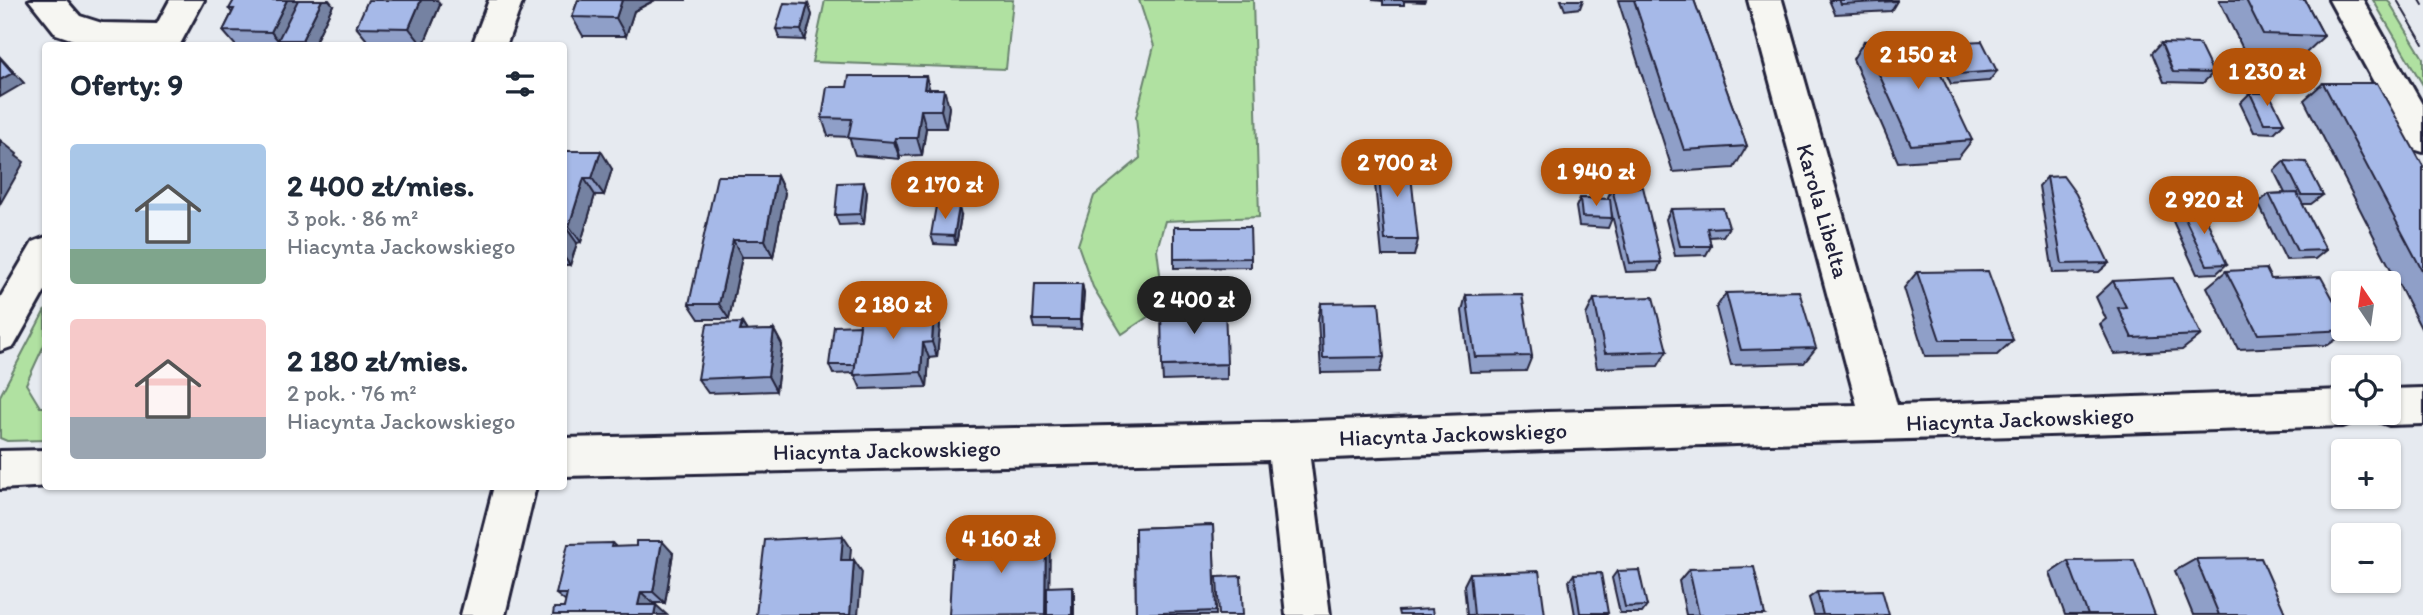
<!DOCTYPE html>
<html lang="pl">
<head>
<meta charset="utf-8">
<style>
	:root { --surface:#fff; --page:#f2f2f3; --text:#1f2937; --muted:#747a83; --accent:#b45309 }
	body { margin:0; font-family:Itim,sans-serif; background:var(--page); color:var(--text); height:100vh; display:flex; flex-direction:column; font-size:26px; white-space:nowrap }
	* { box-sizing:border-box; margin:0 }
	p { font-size:23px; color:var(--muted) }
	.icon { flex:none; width:38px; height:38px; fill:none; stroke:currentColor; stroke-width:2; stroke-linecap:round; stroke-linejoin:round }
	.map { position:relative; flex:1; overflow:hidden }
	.drawer { position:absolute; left:42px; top:42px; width:525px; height:448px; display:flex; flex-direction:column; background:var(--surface); border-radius:7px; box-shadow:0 2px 5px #0004 }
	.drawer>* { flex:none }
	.needle { width:46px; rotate:347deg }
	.buttons { position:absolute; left:2331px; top:271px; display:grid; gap:14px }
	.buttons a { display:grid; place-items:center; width:70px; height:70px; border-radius:7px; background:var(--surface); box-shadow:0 2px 5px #0004; font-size:35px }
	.price { position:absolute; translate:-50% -60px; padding:0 16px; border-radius:24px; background:var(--accent); color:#fff; font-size:23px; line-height:46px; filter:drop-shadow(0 2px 4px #0008) }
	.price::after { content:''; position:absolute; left:50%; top:42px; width:21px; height:16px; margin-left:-10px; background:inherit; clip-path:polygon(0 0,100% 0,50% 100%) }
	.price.selected { background:#222; color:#fff }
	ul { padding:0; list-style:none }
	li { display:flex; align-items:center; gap:21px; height:175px; padding:0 28px }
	li span { display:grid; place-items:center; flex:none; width:196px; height:140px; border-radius:7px; color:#555 }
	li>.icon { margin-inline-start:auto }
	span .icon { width:84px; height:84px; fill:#fffc; stroke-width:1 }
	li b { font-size:30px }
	h2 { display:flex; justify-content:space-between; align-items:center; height:84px; padding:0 28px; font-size:30px }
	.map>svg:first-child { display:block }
	.green { fill:#b0e1a1; stroke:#69826e; stroke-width:2 }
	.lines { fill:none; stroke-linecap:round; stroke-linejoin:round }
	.minor-casing { stroke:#22223b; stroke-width:6 }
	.minor { fill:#f6f6f2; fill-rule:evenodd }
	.tram { stroke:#22223b; stroke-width:2 }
	.wall { fill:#8f9fc8; stroke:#22223b; stroke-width:2 }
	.shaded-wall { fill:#7482a2; stroke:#22223b; stroke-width:2 }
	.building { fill:#a6b9e8; stroke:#22223b; stroke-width:2 }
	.labels { text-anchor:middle; stroke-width:5; stroke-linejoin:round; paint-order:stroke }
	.street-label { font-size:23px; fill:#22223b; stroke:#f6f6f2 }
</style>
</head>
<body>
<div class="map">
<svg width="2423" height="615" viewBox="0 0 2423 615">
	<rect width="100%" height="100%" fill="#e6eaf0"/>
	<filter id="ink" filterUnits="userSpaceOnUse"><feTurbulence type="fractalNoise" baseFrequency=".0143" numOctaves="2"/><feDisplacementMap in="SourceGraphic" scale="14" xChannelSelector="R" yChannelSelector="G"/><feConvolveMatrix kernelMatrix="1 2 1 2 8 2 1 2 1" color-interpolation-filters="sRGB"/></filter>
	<g filter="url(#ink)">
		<!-- green -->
		<g class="green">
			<polygon points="825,0 1013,0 1006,69 812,62"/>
			<polygon points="1139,0 1253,0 1259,217 1165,221 1157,249 1164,306 1122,334 1093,287 1078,245 1094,196 1140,158 1136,117 1154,46"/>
			<polygon points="2373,0 2388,0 2423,58 2423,85"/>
			<polygon points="45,310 45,343 26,384 40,407 45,407 45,440 7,441 0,438 0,396"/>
		</g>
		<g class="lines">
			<!-- minor casing -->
			<g class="minor-casing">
				<g id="minor">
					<polygon points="29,0 66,0 80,16 102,23 157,24 170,0 204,0 179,46 91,46 56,34"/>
					<polygon points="489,0 523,0 506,46 472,46"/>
					<path d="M1748,0h34l115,405 446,-15v23h18l-4,8 -14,5c-344,12 -689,18 -1033,33l20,156h-44l-17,-155 -705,16v-38l723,-16 259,-10 311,-7z"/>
					<polygon points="2329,0 2363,0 2423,106 2423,152 2410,148"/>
					<polygon points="46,237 46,289 14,346 0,351 0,298 33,242"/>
					<polygon points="2423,388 2423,424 2389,425 2375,420 2372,413 2389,413 2389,389"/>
					<polygon points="46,450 46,486 50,486 0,489 0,451"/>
					<polygon points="494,486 536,486 505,615 461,615"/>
				</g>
			</g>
			<!-- minor -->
			<use href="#minor" class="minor"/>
			<!-- tram -->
			<g class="tram">
				<polyline points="2397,0 2423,44"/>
				<polyline points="2420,0 2423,5"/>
			</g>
		</g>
		<!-- wall -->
		<g class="wall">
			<polygon points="578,0 687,0 655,0 634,11 626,36 583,36 572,17"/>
			<polygon points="1372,0 1425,0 1424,2 1404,1 1404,5 1383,5 1383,1"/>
			<polygon points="1561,0 1583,0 1580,8 1565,10"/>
			<polygon points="1618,0 1694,0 1747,146 1734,168 1673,172"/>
			<polygon points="1829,0 1897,0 1897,1 1891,11 1835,14"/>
			<polygon points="2219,0 2305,0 2324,36 2305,54 2245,53"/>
			<polygon points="808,4 812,15 805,40 780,39 776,29"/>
			<polygon points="333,5 313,46 236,46 223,31 232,13 229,9"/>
			<polygon points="440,5 423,46 371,45 356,27"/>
			<polygon points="1864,41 1972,140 1958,158 1898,162 1853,59"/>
			<polygon points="1944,43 1997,71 1989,81 1951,84 1937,54"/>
			<polygon points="2161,43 2213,73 2203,83 2164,82 2152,53"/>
			<polygon points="2323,83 2423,166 2423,332 2304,100"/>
			<polygon points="930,89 949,107 946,128 926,128 922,155 900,156 900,159 855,155 849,137 828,136 822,118"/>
			<polygon points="2250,93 2284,123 2274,133 2254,132 2240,103"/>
			<polygon points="564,151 612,169 604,195 595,195 581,242 577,243 570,265 564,265 564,268"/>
			<polygon points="1377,157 1418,240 1414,256 1382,256 1374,174"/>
			<polygon points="2284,161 2323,195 2311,204 2302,204 2326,250 2315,259 2286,260 2258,203 2269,194 2285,193 2274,171"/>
			<polygon points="777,176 785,193 773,257 742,257 729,319 699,319 689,304"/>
			<polygon points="2047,177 2109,263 2099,272 2053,273 2039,186"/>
			<polygon points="1612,188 1661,262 1657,271 1626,272 1611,211 1612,218 1608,228 1579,226 1576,207 1580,198 1608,199 1608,197"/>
			<polygon points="867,192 864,224 839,225 835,215"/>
			<polygon points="2180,208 2227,264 2217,273 2197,274 2171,217"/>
			<polygon points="1671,209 1729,227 1723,236 1709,237 1711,246 1706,255 1675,256 1666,219"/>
			<polygon points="961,216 956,245 934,244 931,235"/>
			<polygon points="1174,227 1251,258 1251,267 1174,268"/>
			<polygon points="2226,271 2271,279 2350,330 2328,345 2238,349 2207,287"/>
			<polygon points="1917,272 2013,340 1997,355 1925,356 1904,288"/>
			<polygon points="2113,281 2201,335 2182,350 2114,354 2100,324 2106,319 2096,297"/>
			<polygon points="1082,284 1084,293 1081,329 1035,328 1033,320"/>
			<polygon points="1726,293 1816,348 1804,363 1731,365 1716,308"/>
			<polygon points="1466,295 1532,356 1526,371 1470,372 1462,311"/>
			<polygon points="1594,299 1667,351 1658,366 1597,368 1586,315"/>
			<polygon points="1321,303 1384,357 1380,372 1321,373 1318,319"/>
			<polygon points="934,310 940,325 937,357 929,358 927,387 861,389 854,373 833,374 829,365 860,325"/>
			<polygon points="742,323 747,331 774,330 782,345 776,391 708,393 698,379"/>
			<polygon points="1227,364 1227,379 1163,381 1162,366"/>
			<polygon points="1213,525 1216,615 1136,615 1135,528"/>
			<polygon points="612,543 616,547 673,553 665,603 653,603 653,605 564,608 566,602 556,594"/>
			<polygon points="2196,559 2286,615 2193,615 2175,571"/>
			<polygon points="2068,561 2155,615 2065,615 2050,573"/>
			<polygon points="1689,569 1765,615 1686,615 1679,581"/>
			<polygon points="1617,571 1647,606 1642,613 1620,613 1612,578"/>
			<polygon points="1470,573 1545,615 1467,615 1464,585"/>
			<polygon points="1574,574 1608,613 1606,615 1575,615 1569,581"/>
			<polygon points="1817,592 1889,615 1814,615 1809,598"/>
		</g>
		<!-- shaded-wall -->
		<g class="shaded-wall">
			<polygon points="287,0 307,0 278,40 283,46 271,32"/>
			<polygon points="322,0 329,0 333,5 313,46 307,46 302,40"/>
			<polygon points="421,0 437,0 440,5 423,46 409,28"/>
			<polygon points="622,0 655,0 634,11 626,36 616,18"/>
			<polygon points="808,4 812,15 805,40 801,30"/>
			<polygon points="0,57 24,83 0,97"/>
			<polygon points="926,76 931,94 924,89"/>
			<polygon points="944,89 949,107 946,128 941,110"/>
			<polygon points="921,110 926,128 922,155 917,138"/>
			<polygon points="895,138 900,156 900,159 894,142"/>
			<polygon points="0,140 17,154 16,156 24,162 0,204"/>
			<polygon points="601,151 612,169 604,195 592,178"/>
			<polygon points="777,176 785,193 773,257 765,240"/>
			<polygon points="584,178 595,195 581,242 569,226"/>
			<polygon points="864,182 867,192 864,224 860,214"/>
			<polygon points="959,207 961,216 956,245 954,236"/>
			<polygon points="565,226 577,243 570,265 564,257 564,232"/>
			<polygon points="733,240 742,257 729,319 719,304"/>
			<polygon points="1082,284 1084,293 1081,329 1080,320"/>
			<polygon points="934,310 940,325 937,357 932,342"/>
			<polygon points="742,323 751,338 740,331"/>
			<polygon points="774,330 782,345 776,391 768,376"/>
			<polygon points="923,343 929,358 927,387 921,372"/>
			<polygon points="1046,530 1050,542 1049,615 1045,615"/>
			<polygon points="843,536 851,548 849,572 841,560"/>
			<polygon points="662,541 673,553 665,603 653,592"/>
			<polygon points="854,560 862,572 858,615 850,615"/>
			<polygon points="1072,586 1074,592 1074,615 1072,615"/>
			<polygon points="641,592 653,603 651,615 638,605"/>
			<polygon points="656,605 667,615 654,615"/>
		</g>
		<!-- building -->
		<g class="building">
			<polygon points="234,0 287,0 271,32 223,31 234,9 229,9"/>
			<polygon points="298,0 322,0 302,40 278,40"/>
			<polygon points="368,0 421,0 409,28 356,27"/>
			<polygon points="578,0 622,0 616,18 572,17"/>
			<polygon points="1634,0 1694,0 1747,146 1684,150"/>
			<polygon points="1839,0 1897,0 1897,1 1841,4"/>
			<polygon points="2246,0 2305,0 2324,36 2263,34"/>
			<polygon points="784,3 808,4 801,30 776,29"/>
			<polygon points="1923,37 1972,140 1911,145 1864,41"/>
			<polygon points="1982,41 1997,71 1958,74 1944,43"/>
			<polygon points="2161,43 2199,44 2213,73 2173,72"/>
			<polygon points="0,58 13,73 0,80"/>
			<polygon points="849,76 926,76 924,89 944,89 941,110 921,110 917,138 895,138 894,142 848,138 852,119 822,118 827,87 847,87"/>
			<polygon points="2323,83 2377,83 2423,166 2423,272"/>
			<polygon points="2250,93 2269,93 2284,123 2264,123"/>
			<polygon points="564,151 601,151 592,178 584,178 569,226 565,226 564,232"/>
			<polygon points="1377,157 1409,157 1418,240 1385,240"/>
			<polygon points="2284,161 2306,162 2323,195 2301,195"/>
			<polygon points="717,176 777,176 765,240 733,240 719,304 689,304"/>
			<polygon points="2063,176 2076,194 2109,263 2062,264 2047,177"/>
			<polygon points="864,182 860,214 835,215 838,183"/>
			<polygon points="1643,187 1661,262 1630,263 1612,188"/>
			<polygon points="2297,193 2326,250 2297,251 2269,194"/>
			<polygon points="1580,198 1610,199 1612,218 1582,217"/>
			<polygon points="936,206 959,207 954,236 931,235"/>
			<polygon points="1723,208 1729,227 1707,228 1711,246 1680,246 1671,209"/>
			<polygon points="2180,208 2201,208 2227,264 2207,265"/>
			<polygon points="1174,227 1250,227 1251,258 1174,259"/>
			<polygon points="2266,269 2271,279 2321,277 2343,317 2343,329 2350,330 2258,334 2226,271"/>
			<polygon points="1988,271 2013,340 1940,340 1917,272"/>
			<polygon points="2173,278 2201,335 2132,338 2118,308 2126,307 2113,281"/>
			<polygon points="1035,284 1082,284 1080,320 1033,320"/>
			<polygon points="1799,291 1816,348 1741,350 1726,293"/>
			<polygon points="1522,294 1532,356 1475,357 1466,295"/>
			<polygon points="1653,297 1667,351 1605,353 1594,299"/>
			<polygon points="1379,302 1384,357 1323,358 1321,303"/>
			<polygon points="1225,306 1227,364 1162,366 1161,307"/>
			<polygon points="934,310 932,342 923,343 921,372 854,375 861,312"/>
			<polygon points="742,323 740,331 774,330 768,376 698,379 707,324"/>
			<polygon points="860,325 855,365 829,365 834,326"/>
			<polygon points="1213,525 1216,611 1136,614 1135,528"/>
			<polygon points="1046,530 1045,614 949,615 952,558 968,557 970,533"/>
			<polygon points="843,536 841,560 854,560 850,615 756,615 765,540"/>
			<polygon points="636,541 662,541 653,592 641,592 638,605 656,605 654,615 553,615 554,608 564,608 567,594 556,594 568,544 612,543 611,547 636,546"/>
			<polygon points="2261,558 2286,615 2219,615 2196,559"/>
			<polygon points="2134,560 2155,615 2088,615 2068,561"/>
			<polygon points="1754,567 1765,615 1699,615 1689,569"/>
			<polygon points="1639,570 1647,606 1625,607 1617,571"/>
			<polygon points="1539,571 1545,615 1474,615 1470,573"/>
			<polygon points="1601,573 1608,613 1580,613 1574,574"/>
			<polygon points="1241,576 1243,615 1219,615 1217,577"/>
			<polygon points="1072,586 1072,615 1047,615 1047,587"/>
			<polygon points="1882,590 1889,615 1823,615 1817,592"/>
			<polygon points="1432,609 1433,615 1399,615 1398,611"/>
		</g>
	</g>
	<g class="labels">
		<!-- street labels -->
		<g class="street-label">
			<text transform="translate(1823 211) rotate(74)" y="8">Karola Libelta</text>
			<text transform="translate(2020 419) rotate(-2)" y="8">Hiacynta Jackowskiego</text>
			<text transform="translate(1453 434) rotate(-2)" y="8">Hiacynta Jackowskiego</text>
			<text transform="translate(887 450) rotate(-1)" y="8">Hiacynta Jackowskiego</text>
		</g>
	</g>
</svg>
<div class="buttons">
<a><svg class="needle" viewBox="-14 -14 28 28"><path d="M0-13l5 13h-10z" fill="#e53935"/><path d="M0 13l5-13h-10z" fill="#747a83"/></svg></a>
<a><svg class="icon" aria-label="locate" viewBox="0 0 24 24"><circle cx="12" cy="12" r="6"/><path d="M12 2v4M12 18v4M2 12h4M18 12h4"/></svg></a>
<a>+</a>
<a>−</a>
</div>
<b class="price" style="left:1918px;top:91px">2 150 zł</b>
<b class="price" style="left:2267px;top:108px">1 230 zł</b>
<b class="price" style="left:1397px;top:199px">2 700 zł</b>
<b class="price" style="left:1596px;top:208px">1 940 zł</b>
<b class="price" style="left:945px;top:221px">2 170 zł</b>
<b class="price" style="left:2204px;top:236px">2 920 zł</b>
<b class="price selected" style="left:1194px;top:336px">2 400 zł</b>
<b class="price" style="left:893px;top:341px">2 180 zł</b>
<b class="price" style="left:1001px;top:575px">4 160 zł</b>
<section class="drawer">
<h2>Oferty: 9<svg class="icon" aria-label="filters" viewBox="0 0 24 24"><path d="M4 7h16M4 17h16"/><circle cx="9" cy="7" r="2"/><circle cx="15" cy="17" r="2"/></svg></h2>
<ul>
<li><span style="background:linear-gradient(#a9c7e8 75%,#7fa58c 0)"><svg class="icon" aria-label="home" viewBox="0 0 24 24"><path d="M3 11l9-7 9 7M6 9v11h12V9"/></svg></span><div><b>2 400 zł/mies.</b><p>3 pok. · 86 m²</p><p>Hiacynta Jackowskiego</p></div></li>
<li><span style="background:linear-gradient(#f6c9c9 70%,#9aa5b1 0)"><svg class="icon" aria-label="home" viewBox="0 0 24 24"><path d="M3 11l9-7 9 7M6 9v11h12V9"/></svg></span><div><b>2 180 zł/mies.</b><p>2 pok. · 76 m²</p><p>Hiacynta Jackowskiego</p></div></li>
</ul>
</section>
</div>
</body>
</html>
